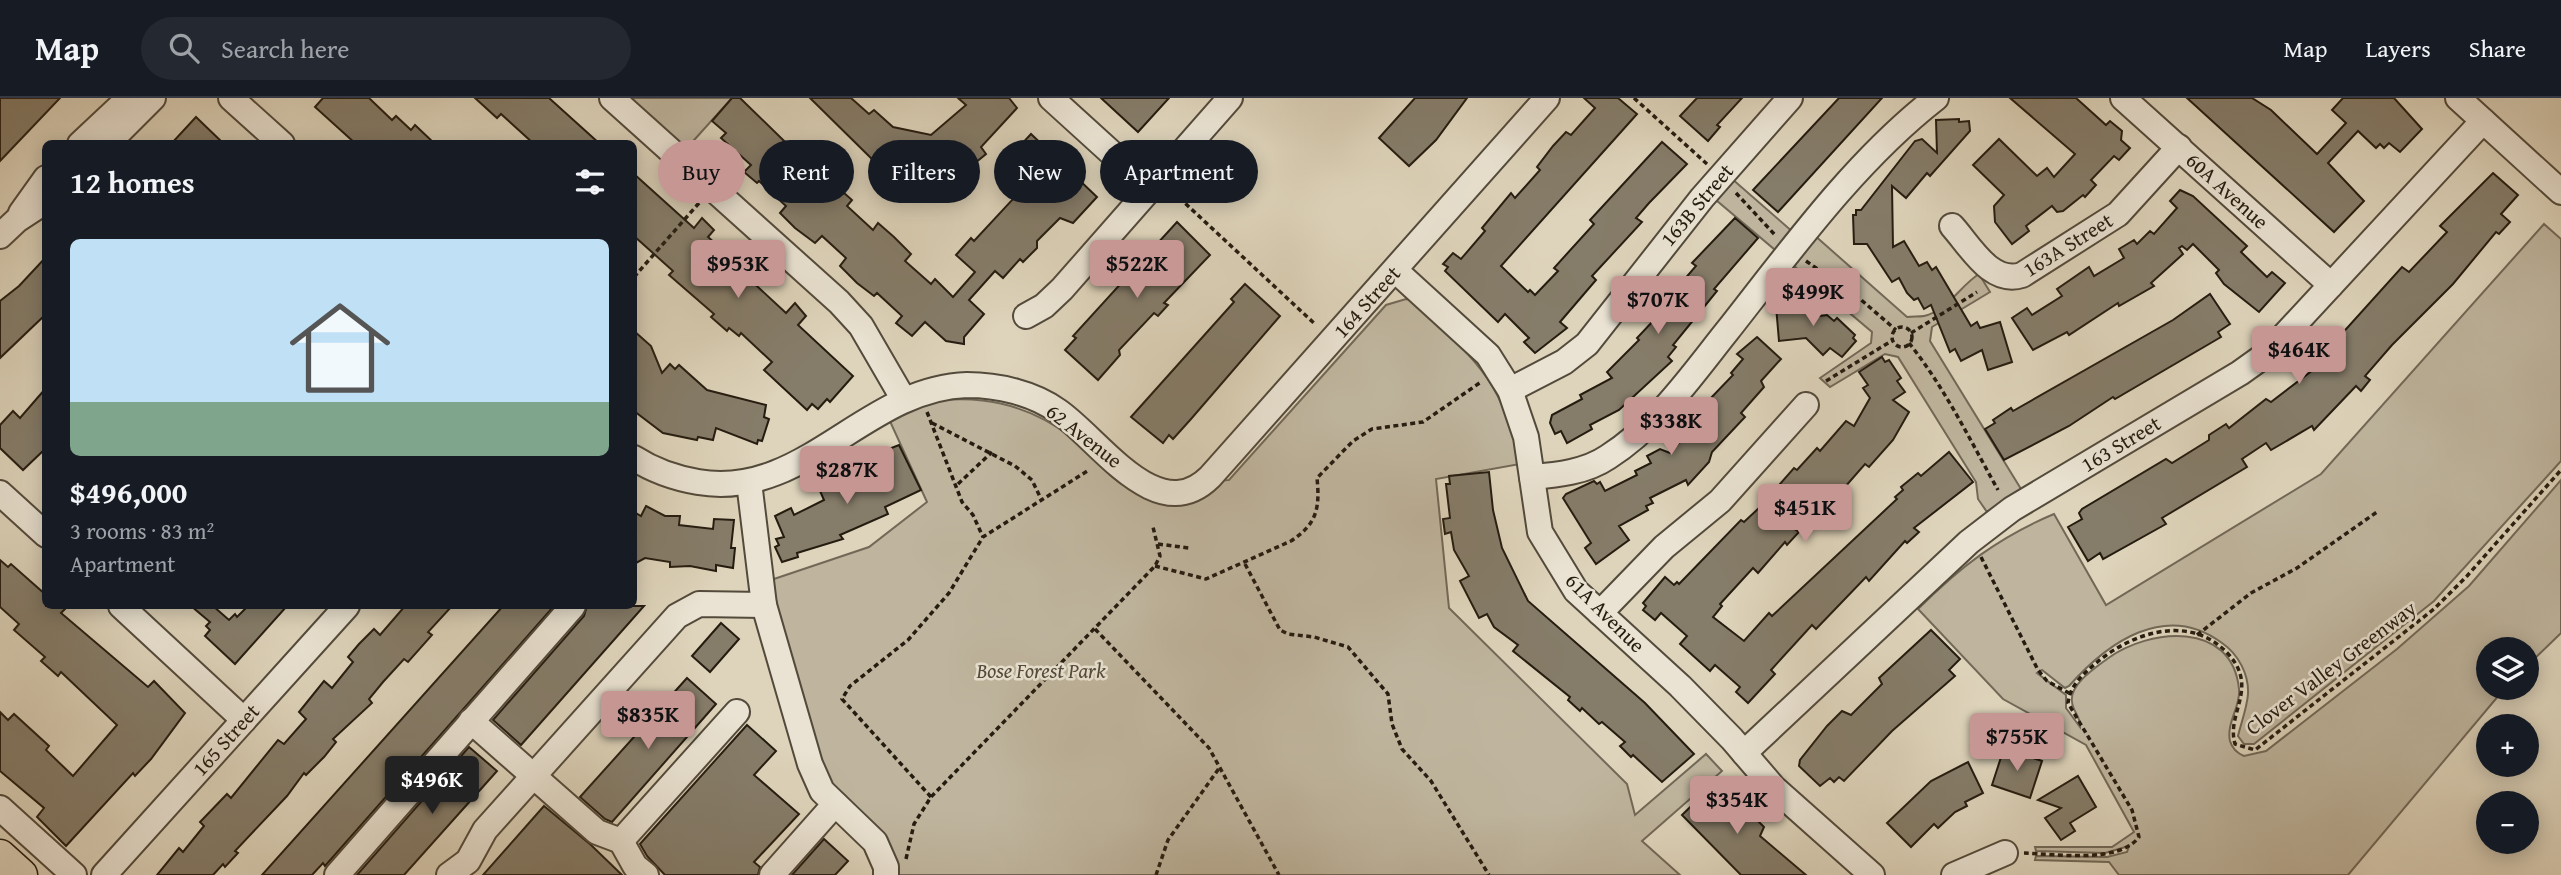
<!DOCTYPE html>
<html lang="en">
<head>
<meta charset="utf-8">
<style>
	:root { --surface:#171b24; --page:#242831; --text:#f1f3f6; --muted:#9ea1a6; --line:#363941; --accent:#c59692 }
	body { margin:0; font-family:"Gentium Book Plus",serif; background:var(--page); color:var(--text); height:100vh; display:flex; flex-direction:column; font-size:26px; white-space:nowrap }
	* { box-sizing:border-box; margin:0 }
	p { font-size:23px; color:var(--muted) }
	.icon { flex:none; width:38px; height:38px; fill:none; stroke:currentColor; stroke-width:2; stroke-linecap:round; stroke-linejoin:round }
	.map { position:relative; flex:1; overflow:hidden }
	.drawer { position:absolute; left:42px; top:42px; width:595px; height:469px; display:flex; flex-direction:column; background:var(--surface); border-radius:10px; box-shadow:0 4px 18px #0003 }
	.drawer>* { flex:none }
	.banner { position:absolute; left:658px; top:42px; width:665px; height:63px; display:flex; gap:14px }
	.buttons { position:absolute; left:2476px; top:539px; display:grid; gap:14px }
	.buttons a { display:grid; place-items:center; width:63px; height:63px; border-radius:50%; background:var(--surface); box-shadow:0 4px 18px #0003; font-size:35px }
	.price { position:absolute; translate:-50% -60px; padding:0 16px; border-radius:7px; background:var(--accent); color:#111; font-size:23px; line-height:46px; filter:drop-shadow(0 2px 4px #0008) }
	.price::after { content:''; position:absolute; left:50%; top:42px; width:21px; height:16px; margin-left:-10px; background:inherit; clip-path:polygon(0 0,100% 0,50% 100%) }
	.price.selected { background:#222; color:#fff }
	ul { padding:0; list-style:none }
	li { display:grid; align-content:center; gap:14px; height:371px; padding:0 28px }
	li+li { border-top:2px solid var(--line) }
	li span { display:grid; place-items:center; height:217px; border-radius:10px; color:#555 }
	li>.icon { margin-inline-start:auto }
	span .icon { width:126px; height:126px; fill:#fffc; stroke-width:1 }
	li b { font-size:30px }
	h2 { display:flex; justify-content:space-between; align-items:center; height:84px; padding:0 28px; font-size:30px }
	.tag { padding:0 24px; border-radius:32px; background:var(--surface); box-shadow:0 4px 18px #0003; font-size:24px; line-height:63px }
	.tag.selected { background:var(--accent); color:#111 }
	header { display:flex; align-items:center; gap:42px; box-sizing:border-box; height:98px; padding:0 35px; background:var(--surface); border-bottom:2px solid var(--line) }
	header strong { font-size:33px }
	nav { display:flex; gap:38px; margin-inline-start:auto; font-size:24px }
	.search { width:490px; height:63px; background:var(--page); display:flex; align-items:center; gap:18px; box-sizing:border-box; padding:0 24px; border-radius:38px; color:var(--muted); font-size:26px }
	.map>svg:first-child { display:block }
	.green { fill:#bfb59e; stroke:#726857; stroke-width:2 }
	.building { fill:#857c69; stroke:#251c10; stroke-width:2 }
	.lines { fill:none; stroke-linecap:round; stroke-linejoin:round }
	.minor-casing { stroke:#534a3b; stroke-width:28 }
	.major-casing { stroke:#251c10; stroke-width:35 }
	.path { stroke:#251c10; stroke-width:3.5; stroke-dasharray:5 3.5; stroke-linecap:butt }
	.minor { stroke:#eae3d3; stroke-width:24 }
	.major { stroke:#ded4bb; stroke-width:32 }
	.labels { text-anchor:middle; stroke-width:5; stroke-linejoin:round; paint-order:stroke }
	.street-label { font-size:21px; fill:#251c10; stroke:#eae3d3 }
	.park-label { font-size:21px; font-style:italic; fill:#534a3b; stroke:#eae3d3 }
</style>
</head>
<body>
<header>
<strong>Map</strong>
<div class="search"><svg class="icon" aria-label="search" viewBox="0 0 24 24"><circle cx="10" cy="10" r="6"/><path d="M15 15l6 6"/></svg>Search here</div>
<nav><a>Map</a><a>Layers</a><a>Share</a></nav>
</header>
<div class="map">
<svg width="2561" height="777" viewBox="0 0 2561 777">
	<rect width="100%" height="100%" fill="#ded4bb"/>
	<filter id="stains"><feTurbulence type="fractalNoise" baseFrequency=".00286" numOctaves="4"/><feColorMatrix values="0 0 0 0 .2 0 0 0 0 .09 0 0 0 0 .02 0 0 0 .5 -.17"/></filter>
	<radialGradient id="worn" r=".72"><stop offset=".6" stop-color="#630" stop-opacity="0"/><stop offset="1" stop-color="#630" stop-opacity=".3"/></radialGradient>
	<!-- green -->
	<g class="green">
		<polygon points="629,0 732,0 686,51"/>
		<path d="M1731,80l63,55 19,1 94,83c5,-1 12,0 17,-1 23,-5 37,-31 55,-42l11,18 -58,35 -2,14 91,148 -34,23 -9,-13 -2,-17 -78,-125 -13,-3 -55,33 -10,-9 51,-35 1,-11 -156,-132z"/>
		<path d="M2544,126l17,15v222l-127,140 -180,143h-10l-6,-8c3,-13 9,-28 10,-42 1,-20 -10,-40 -26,-51 -56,-42 -114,-1 -153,43l-4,2 -23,-18 -5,3 29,22v13l14,19c1,-10 -7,-15 -8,-25 -3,-17 23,-34 35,-43 42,-31 125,-39 132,30 2,17 -13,34 -9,52 2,7 7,12 14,15l22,-5 131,-102 72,-63 92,-106v153l-34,33v-17h-39v39h17l-157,187h-229l-10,-13 -74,-2 1,-4 71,1 20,-5 2,-6 -24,7 -69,-2 -1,-4h77l22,-15 -48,-87 -83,-46 -85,-90c42,-42 81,-72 136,-95l52,91 215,-131z"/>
		<path d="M1406,201l5,1c60,56 93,79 109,164l-84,15 13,129 178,176 8,31 71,-61 16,17 -80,70 38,34h-784l-70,-98 -50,-162 -5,-35 98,-33 58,-45 -39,-85c58,-30 132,-21 184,21 18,15 32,35 51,47l106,-5 157,-175z"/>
	</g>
	<!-- building -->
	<g class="building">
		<polygon points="0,0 60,0 0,63"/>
		<polygon points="323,0 369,0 392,22 396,18 411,32 415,27 435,46 356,46 315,9"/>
		<polygon points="475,0 549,0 600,46 534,46 501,16 497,20"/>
		<polygon points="732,0 740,0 819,77 823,73 836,84 834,86 852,102 847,108 873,132 878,125 894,139 911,156 905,163 931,186 935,181 953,199 975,174 956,157 971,140 974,143 1026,87 1004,65 1031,36 1097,99 1073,125 1060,120 1037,143 1037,150 1023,164 1020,161 1003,180 995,173 969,202 984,216 964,239 964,246 946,243 925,224 912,238 896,225 902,218 877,195 874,198 857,185 840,168 846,160 822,138 815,145 795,130 780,115 786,108 759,83 757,85 744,74 751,67 721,40 726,35 712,23"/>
		<polygon points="810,0 851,0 869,16 874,12 893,29 931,37 966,7 958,0 1009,0 1017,10 981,49 986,56 964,74 946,52 936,99 917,95 919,86 906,83 909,71 876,65"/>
		<polygon points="1101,0 1169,0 1138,34"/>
		<polygon points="1415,0 1467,0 1436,42 1409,68 1379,40"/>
		<polygon points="1584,0 1618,0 1637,16 1501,168 1528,194 1530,192 1535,197 1558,173 1554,170 1594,126 1590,122 1662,44 1687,66 1649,105 1636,120 1642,124 1592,178 1596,182 1560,224 1567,230 1535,255 1524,244 1529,240 1505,216 1498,224 1445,173 1448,169 1443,166 1453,155 1461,161 1485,133 1482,130 1511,95 1515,100 1540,72 1537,69 1553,48 1566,34 1571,37 1595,10"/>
		<polygon points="1697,0 1742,0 1717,27 1720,29 1708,43 1680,18"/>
		<polygon points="1839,0 1882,0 1778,114 1753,92"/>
		<polygon points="2010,0 2076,0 2106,27 2110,23 2122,33 2121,42 2130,50 2119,62 2114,58 2091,82 2096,87 2085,99 2083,97 2063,113 2057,114 2052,108 2026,128 2029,133 2012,146 1995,124 1994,108 2004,97 1973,67 1999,41 2037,78 2047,70 2054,79 2075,56"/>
		<polygon points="2187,0 2252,0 2271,12 2317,56 2346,25 2332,12 2343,0 2394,0 2422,31 2400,54 2389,45 2384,50 2380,46 2376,50 2358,33 2328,65 2364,103 2334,134"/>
		<polygon points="196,19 224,46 171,46"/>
		<polygon points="1959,21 1959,24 1969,23 1970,33 1930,78 1927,75 1906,100 1892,88 1893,149 1904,143 1919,168 1927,164 1932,172 1936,169 1971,228 1977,224 1980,230 2000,224 2012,264 1988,272 1982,252 1961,263 1955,251 1950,254 1931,207 1924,211 1918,200 1914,202 1907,195 1899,180 1892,184 1867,146 1854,146 1853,117 1856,117 1856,112 1861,112 1915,43 1922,41 1937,55 1936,22"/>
		<polygon points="2493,75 2518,97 2501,116 2510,124 2499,136 2496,134 2453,186 2392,247 2365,278 2370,282 2361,293 2356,288 2314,332 2312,328 2271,352 2266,345 2242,361 2247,369 2162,420 2166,426 2103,461 2100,455 2088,463 2068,429 2082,421 2079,415 2082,411 2166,361 2172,365 2209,342 2209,337 2226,326 2229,330 2266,301 2271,304 2326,262 2329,250 2402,169 2409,174 2447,134 2440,128"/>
		<polygon points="634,76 694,130 702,120 714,132 708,139 734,162 740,154 754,167 745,177 786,215 795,205 806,218 798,227 853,278 830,304 827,301 818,311 812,306 807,312 764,272 772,264 741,235 739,238 729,230 727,233 711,219 714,216 669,177 673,173 634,138"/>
		<polygon points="2180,92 2193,98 2247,148 2241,154 2267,179 2272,174 2285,185 2259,214 2224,186 2216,175 2219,172 2193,146 2187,152 2182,148 2179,150 2183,156 2151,185 2154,188 2119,208 2118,205 2069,237 2067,234 2033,252 2012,220 2027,210 2032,217 2062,198 2057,191 2089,169 2094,178 2124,160 2119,151 2134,142 2137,146 2150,133 2154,136 2177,110 2170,103"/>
		<polygon points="1735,120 1758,140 1714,191 1717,193 1673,247 1676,249 1668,259 1672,263 1619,312 1590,327 1592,331 1567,345 1561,333 1555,336 1550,325 1552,317 1582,301 1580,297 1612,280 1607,274 1639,242 1637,240 1655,221 1652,219 1696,168 1692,165"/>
		<polygon points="1177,124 1210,157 1164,205 1168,207 1158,218 1154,215 1119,252 1120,257 1098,282 1065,252 1076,240 1073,238"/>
		<polygon points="46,159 46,216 0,260 0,203 19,188"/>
		<polygon points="1245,186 1280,218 1191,321 1173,341 1169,337 1163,345 1131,319 1234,204 1231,201"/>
		<polygon points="2210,196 2230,226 2218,234 2221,239 2115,301 2113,299 2069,328 2004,362 1985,331 1995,325 1993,322 2011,310 2013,313 2173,222"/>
		<polygon points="1810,201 1812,219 1827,217 1834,223 1837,220 1855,237 1853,240 1856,243 1842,259 1830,250 1823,257 1806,240 1779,243 1776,208"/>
		<polygon points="634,233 651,248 662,275 670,266 675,271 679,267 707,292 766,307 764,319 769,321 762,343 758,342 757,346 716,330 713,342 698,339 697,342 663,335 634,313"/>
		<polygon points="1757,239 1781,261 1761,283 1764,289 1741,315 1745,319 1712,354 1709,364 1688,387 1686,382 1650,400 1653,405 1646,408 1648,412 1619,428 1629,442 1596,466 1585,450 1591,445 1563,400 1566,396 1594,383 1597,386 1600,384 1605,393 1637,377 1635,373 1651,365 1647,358 1660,351 1670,355 1683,340 1682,330 1733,277 1731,275 1743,261 1737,256"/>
		<polygon points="1882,259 1885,264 1889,262 1901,280 1897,283 1905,294 1893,302 1909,314 1893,342 1869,369 1865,366 1837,398 1831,393 1796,432 1799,434 1787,447 1785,444 1758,475 1753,470 1720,506 1722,508 1713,519 1744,543 1769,515 1772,518 1897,401 1895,399 1903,392 1901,389 1918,375 1921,378 1949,354 1973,384 1914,430 1919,434 1907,445 1905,443 1869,483 1866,479 1816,531 1812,527 1771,572 1775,576 1748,605 1736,594 1740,589 1715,567 1710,573 1680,546 1687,538 1661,515 1655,522 1643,512 1646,508 1643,505 1665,479 1674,487 1677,484 1679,486 1741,422 1744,424 1760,409 1794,370 1797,372 1817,350 1820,353 1846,323 1854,328 1870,300 1863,290 1868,287 1859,274"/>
		<polygon points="46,290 46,350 23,372 0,350 0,327 13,313 20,320"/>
		<polygon points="899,347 921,392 885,409 888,416 840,437 843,441 797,455 798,459 782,464 775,449 779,447 776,441 784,439 775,418 791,410 794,417 824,402 820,393 836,385 838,389 856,378 857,381 886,363 881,354"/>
		<polygon points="1489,374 1493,412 1502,450 1528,503 1645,605 1694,656 1662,684 1633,657 1631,659 1620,648 1625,644 1602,624 1599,626 1582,610 1580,613 1568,602 1570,599 1513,553 1518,547 1494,529 1487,516 1479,520 1460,483 1469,478 1454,452 1451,434 1445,436 1443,421 1450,420 1446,386 1450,386 1449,378"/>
		<polygon points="646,408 665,418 680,418 679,427 713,431 714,421 734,422 731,450 735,450 733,470 716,467 716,473 690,468 670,469 670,464 645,460 634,466 634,414 641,418"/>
		<polygon points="0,462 8,469 11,466 46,497 46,508 68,508 61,515 148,589 154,583 185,615 151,661 135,678 133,675 66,748 37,719 44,710 0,673 0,614 8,622 14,616 49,648 46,652 73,678 117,627 61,574 58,578 41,563 45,559 14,532 19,526 0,509"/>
		<polygon points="191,508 213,508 229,522 235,516 237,519 248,508 287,508 235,566 205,538 210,532 206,528 210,524"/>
		<polygon points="405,508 452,508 428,534 432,537 408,564 404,561 383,584 369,601 372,605 333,641 336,644 324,659 306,677 304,675 287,698 235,753 238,755 225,769 223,766 213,777 157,777 179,750 183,754 204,728 200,724 227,696 231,700 278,642 284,646 306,621 299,614 324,583 332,590 353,564 348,559 359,546 374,531 380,537"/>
		<polygon points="503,508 554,508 325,768 323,765 312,777 262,777"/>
		<polygon points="587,508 644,508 521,647 493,622 584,518"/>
		<polygon points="721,525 739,541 710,574 692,558"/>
		<polygon points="1931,532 1960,561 1949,572 1955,578 1892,633 1844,683 1839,679 1834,684 1830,680 1820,688 1799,668 1800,662 1827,628 1842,613 1851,617 1882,586 1879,580"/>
		<polygon points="687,580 716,606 612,724 605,721 580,699"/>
		<polygon points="747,627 776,653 754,677 799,716 754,764 760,769 758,777 665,777 647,758 640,746"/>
		<polygon points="469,649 497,673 404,777 357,777"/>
		<polygon points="2004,650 2042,663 2030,700 1992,687"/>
		<polygon points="1968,664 1983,695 1965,704 1967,708 1955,714 1938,730 1934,726 1911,749 1887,725 1931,683"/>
		<polygon points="2078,678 2096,709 2070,725 2075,733 2061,742 2045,720 2061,710 2038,702"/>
		<polygon points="1711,689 1724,703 1733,698 1764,729 1760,738 1806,777 1741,777 1682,717"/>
		<polygon points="544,708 591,747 622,777 483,777"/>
		<polygon points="824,741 848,763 835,777 792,777"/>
	</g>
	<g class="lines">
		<!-- minor casing -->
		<g class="minor-casing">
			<g id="minor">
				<polyline points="231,0 282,46"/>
				<polyline points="612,0 839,204 861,228 904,302"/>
				<polyline points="1051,0 1150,90"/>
				<polyline points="2123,0 2331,187"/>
				<polyline points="2458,0 2561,94"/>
				<polyline points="80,46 129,0"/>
				<polyline points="107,46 153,0"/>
				<polyline points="21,115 46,80"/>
				<path d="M1952,128c19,21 39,59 70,49l96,-61 61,-67"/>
				<polyline points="0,138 17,122 46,103"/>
				<polyline points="1396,173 1488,257 1510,292 1526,339 1540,434 1576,493 1680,588 1732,641 1774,690 1872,777"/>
				<polyline points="1026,218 1044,208 1062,191 1230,0"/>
				<polyline points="1510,292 1564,264 1587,246 1702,100 1790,0"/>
				<path d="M634,360c20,13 41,20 64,24 106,18 167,-94 269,-97 31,0 66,8 91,26 42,29 99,118 152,66l337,-379"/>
				<path d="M1532,379c25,-2 54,-5 76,-20 49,-31 84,-82 120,-127 63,-80 127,-169 208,-232"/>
				<polyline points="749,384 764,507 810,666 822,693 875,744 886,769 886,777"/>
				<polyline points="0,395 46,437"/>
				<polyline points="121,508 244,622"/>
				<polyline points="1600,515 1664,449 1720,403 1806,307"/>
				<polyline points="471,623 597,734 621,743 635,768 646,777"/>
				<polyline points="1744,655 1969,444 2012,411 2240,275 2268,255 2483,23"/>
				<polyline points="0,710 74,777"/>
				<polyline points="621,743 737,614"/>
				<polyline points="104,777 347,508"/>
				<polyline points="337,777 573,508"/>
				<polyline points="449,777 468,763 485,732 677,518 699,506 764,507"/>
				<polyline points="772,777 835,706"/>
				<polyline points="1954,777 2005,755"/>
			</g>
		</g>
		<!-- major casing -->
		<g class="major-casing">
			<polyline id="major" points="0,758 21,777"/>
		</g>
		<!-- path -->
		<g class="path">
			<polyline points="1634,0 1707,66"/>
			<polyline points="1173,94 1316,227"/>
			<polyline points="1736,95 1776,138"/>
			<polyline points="1806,163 1859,200 1896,232"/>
			<polyline points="634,179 699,105"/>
			<circle cx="1902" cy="239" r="10"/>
			<polyline points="1911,235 1977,194"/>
			<path d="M1909,245c36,45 61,97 89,147"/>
			<polyline points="1826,283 1893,242"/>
			<polyline points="927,314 962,404 973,417 983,439"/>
			<polyline points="932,325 1015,368 1032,382 1041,401"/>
			<polyline points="958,386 992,354"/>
			<polyline points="1158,446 1189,450"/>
			<polyline points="1981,459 2038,572 2047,583 2069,595"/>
			<polyline points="1245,466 1280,532 1288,536 1314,539 1348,549 1388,596 1392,626 1402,651 1431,683 1489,777"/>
			<path d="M1155,468l51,13 85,-38c26,-17 29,-33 26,-63l36,-37 19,-12 51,-7 58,-40"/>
			<polyline points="1095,531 1209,650 1279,777"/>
			<polyline points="2197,537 2251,495 2297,470 2377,414"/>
			<polyline points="931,699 842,601 850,588 908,542 949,495 983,439 1089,372"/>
			<path d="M2024,755c32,1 95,11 115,-16l-7,-27 -64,-107c2,-17 14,-28 27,-39 37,-32 97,-52 135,-8 28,33 -4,58 5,88l20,6 179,-141 33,-33 94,-106"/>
			<polyline points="906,761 914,726 931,699 1155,468 1160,458 1153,429"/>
			<polyline points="1156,777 1168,742 1220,669"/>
		</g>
		<!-- minor -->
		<use href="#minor" class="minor"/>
		<!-- major -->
		<use href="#major" class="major"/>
	</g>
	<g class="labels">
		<!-- street labels -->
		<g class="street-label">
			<text transform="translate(2227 93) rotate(42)" y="7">60A Avenue</text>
			<text transform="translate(1697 107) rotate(-50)" y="7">163B Street</text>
			<text transform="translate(2068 147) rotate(-32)" y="7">163A Street</text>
			<text transform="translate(1367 204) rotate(-48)" y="7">164 Street</text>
			<text transform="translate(1084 338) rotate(38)" y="7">62 Avenue</text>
			<text transform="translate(2121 346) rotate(-31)" y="7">163 Street</text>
			<text transform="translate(1605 515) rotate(45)" y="7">61A Avenue</text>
			<text transform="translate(2331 570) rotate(-37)" y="7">Clover Valley Greenway</text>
			<text transform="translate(226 642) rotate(-48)" y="7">165 Street</text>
		</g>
		<!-- park labels -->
		<g class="park-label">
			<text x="1041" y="580">Bose Forest Park</text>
		</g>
	</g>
	<rect width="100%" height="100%" filter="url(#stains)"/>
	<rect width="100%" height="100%" fill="url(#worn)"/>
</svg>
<div class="buttons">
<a><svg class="icon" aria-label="layers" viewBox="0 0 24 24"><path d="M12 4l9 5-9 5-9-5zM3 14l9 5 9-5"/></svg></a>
<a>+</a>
<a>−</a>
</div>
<b class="price" style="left:738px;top:202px">$953K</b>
<b class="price" style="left:1137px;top:202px">$522K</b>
<b class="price" style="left:1813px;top:230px">$499K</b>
<b class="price" style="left:1658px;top:238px">$707K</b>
<b class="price" style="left:2299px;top:288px">$464K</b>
<b class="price" style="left:1671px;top:359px">$338K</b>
<b class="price" style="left:847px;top:408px">$287K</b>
<b class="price" style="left:1805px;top:446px">$451K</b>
<b class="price" style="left:648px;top:653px">$835K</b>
<b class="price" style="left:2017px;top:675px">$755K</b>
<b class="price selected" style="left:432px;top:718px">$496K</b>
<b class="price" style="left:1737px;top:738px">$354K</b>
<div class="banner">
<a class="tag selected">Buy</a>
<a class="tag">Rent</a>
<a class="tag">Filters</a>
<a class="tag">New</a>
<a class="tag">Apartment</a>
</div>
<section class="drawer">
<h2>12 homes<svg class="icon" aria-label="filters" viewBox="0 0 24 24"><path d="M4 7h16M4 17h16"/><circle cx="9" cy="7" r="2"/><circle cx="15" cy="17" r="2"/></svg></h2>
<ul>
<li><span style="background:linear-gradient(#bfe0f5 75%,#7fa58c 0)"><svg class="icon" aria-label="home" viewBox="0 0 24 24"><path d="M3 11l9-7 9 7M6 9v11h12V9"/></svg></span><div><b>$496,000</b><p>3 rooms · 83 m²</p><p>Apartment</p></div></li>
</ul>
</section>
</div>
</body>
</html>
